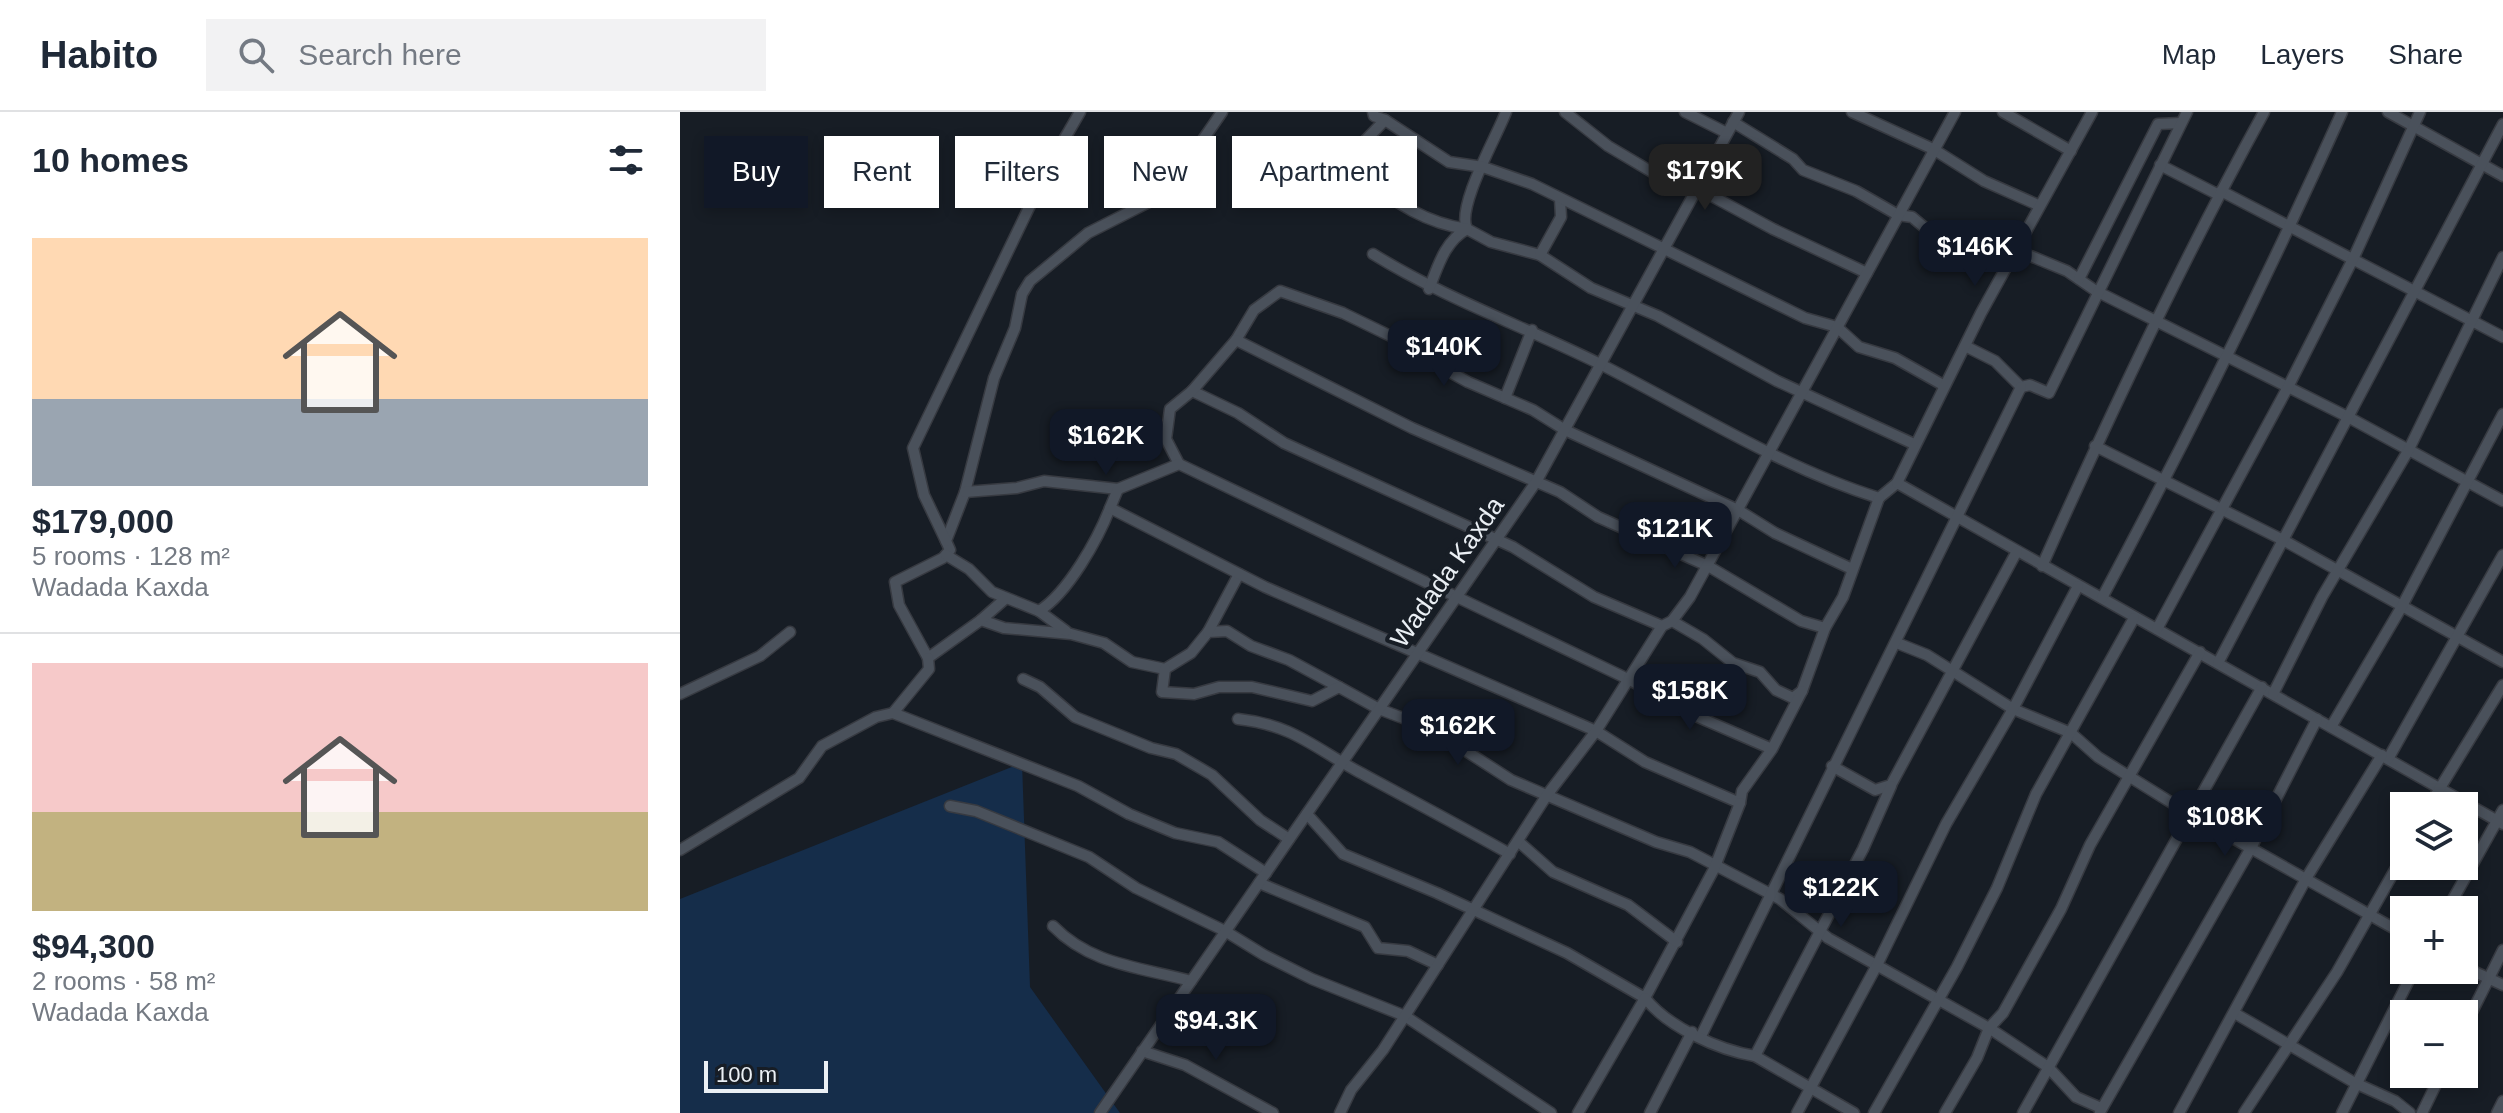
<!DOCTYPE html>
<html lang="en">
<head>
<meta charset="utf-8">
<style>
	:root { --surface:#fff; --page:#f2f2f3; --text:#1f2937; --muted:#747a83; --line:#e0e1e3; --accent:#111827 }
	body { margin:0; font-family:Helvetica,sans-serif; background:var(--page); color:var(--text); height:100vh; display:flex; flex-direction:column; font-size:30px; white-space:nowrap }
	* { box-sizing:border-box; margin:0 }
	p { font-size:26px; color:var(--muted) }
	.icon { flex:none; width:44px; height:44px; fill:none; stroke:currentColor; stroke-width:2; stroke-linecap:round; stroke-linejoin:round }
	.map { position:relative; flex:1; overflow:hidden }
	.sheet { display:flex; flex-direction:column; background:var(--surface); width:680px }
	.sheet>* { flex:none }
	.hud { position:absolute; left:24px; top:24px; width:760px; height:72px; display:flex; gap:16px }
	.tools { position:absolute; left:1710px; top:680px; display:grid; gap:16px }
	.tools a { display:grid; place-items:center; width:88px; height:88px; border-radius:0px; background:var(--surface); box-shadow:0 4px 12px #0003; font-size:40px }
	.scale { position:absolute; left:24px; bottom:20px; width:124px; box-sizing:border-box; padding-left:8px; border:4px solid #eaeff4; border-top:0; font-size:22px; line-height:28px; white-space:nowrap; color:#eaeff4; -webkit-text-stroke:6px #171d25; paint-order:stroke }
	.price { position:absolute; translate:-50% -68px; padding:0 18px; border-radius:16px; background:var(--accent); color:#fff; font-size:26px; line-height:52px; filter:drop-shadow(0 2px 4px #0008) }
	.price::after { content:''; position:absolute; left:50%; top:48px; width:24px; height:18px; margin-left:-12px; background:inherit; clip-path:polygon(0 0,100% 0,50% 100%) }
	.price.selected { background:#222; color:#fff }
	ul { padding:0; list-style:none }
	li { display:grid; align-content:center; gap:16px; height:424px; padding:0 32px }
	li+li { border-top:2px solid var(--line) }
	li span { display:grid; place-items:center; height:248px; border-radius:0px; color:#555 }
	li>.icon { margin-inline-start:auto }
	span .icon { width:144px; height:144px; fill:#fffc; stroke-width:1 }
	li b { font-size:34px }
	h2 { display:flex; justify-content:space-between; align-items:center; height:96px; padding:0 32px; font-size:34px }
	.chip { padding:0 28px; border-radius:0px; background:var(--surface); box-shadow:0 4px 12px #0003; font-size:28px; line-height:72px }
	.chip.selected { background:var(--accent); color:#fff }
	header { display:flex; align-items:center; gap:48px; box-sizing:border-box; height:112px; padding:0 40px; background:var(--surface); border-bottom:2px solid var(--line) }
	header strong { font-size:38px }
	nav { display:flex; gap:44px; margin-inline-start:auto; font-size:28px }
	.search { width:560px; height:72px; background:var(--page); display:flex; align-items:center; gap:20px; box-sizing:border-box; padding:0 28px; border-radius:0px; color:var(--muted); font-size:30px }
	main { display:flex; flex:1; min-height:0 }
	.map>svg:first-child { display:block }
	.green { fill:#152d4a }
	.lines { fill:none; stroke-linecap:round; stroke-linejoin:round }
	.minor-casing { stroke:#373a41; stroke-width:13 }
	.minor { stroke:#4a515b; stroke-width:10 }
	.labels { text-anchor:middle; stroke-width:8; stroke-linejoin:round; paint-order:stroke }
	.street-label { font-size:26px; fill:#eaeff4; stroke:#171d25 }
</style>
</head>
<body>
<header>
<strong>Habito</strong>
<div class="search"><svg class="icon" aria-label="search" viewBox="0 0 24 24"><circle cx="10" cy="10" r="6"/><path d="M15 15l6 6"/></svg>Search here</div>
<nav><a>Map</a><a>Layers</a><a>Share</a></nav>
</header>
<main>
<section class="sheet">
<h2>10 homes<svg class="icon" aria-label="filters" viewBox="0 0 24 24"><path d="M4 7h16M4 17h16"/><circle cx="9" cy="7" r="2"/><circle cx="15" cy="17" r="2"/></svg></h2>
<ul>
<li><span style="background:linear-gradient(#ffd9b3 65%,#9aa5b1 0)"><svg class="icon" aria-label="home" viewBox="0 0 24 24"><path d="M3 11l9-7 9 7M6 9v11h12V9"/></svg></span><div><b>$179,000</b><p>5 rooms · 128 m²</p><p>Wadada Kaxda</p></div></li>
<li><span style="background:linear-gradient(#f6c9c9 60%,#c2b280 0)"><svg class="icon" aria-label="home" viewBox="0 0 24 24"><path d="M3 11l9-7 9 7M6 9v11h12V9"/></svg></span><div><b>$94,300</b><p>2 rooms · 58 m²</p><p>Wadada Kaxda</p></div></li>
</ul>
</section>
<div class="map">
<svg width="1823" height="1001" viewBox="0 0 1823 1001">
	<rect width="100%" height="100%" fill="#171d25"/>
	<!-- green -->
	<polygon class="green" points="342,651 350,875 440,1001 0,1001 0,787"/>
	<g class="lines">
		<!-- minor casing -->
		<g class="minor-casing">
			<g id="minor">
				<polyline points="542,0 493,71 473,88 408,121 350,169 342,182 335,216 314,266 285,380 266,429 270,438 263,446 215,470 219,493 248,546 301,508 324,516 391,522 424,531 452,550 485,557 511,541 528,520 547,519 571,534 609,548 659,575"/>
				<polyline points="693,0 694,4 705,8"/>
				<path d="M826,0c-9,24 -50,95 -39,117l24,13 49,13 51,33 67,28 119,65 137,63"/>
				<polyline points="885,0 928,34 977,63 999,74 1017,76 1093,117 1187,161"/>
				<polyline points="1005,0 1047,21"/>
				<polyline points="1172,0 1253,37 1304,69 1358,93"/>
				<polyline points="1323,0 1391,39"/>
				<polyline points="1708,0 1823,64"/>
				<polyline points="1053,10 1113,47 1123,58 1176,79 1218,103 1232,105 1244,115 1326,156"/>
				<polyline points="1480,53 1539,83"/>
				<polyline points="1541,79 1823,225"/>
				<polyline points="1336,138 1387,159 1416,179 1668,305 1823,389"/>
				<path d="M693,142c71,44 150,72 225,109 92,46 182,104 281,135l18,-15 606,341"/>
				<polyline points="860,143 881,105 880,87"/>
				<polyline points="1399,167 1478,12 1501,11"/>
				<path d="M749,177c9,-23 16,-48 38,-60 -55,-8 -86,-40 -131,-69l21,-11 28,-29 64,42 34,5 49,17 273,134 32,9 22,20 36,11 48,27"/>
				<polyline points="556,228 574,198 600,179 663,201 729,233 739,243 788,270 853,298 885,318 1058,398 1095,421 1172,457"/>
				<polyline points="1287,235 1315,249 1341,275 1350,273 1369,281 1507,0"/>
				<polyline points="512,279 558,301 604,331 833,435 914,485 982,514"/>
				<polyline points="825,286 852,218"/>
				<polyline points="1415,334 1603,428 1823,550"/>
				<polyline points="499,352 486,327 490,297 512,279 556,228 732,316 880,380 918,405 1028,454 1121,509 1145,516"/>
				<polyline points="1217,371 1301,201 1412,0"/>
				<polyline points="285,380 337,376 364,369 438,377"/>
				<polyline points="266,429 244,383 233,336 371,50 400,0"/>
				<polyline points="266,443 289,457 312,480 359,499"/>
				<path d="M1362,454c69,-154 141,-307 222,-454"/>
				<path d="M1422,486c85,-159 166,-321 240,-486"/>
				<polyline points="301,508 326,486"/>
				<polyline points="992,509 1023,527 1053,551 1080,560 1096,578 1113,586 1122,579 1145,516 1163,485 1199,386"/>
				<polyline points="1477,517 1608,275 1674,145 1740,0"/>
				<path d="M386,519l-27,-20c29,-18 59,-72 71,-103"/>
				<polyline points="528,520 559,462"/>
				<polyline points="1217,531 1247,543 1333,597 1391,621 1418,645 1508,701 1724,822"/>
				<polyline points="1538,551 1823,12"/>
				<polyline points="485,557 482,580 514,582 539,575 572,575 632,589 659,575 699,597 752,617 831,668 976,730 1010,740 1100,787 1148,826 1309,916 1368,955 1396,985 1421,996"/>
				<polyline points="343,567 360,575 395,605 471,636 496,642 532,663 580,708 609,727"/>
				<polyline points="0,582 80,544 110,520"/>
				<polyline points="1593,582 1642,485 1728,339 1823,145"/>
				<polyline points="213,601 249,557 248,546"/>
				<path d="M558,607c55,6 75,28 121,53 50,27 101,54 151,82"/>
				<polyline points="1651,615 1721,496 1823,302"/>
				<polyline points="1092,637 1009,601 948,567 499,352 438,377 430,396 585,475 916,619 965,650 1060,691 1062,679 1092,637 1122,579"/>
				<polyline points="1708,647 1823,443"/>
				<polyline points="1152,654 1195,678 1211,673 1337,439"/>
				<polyline points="270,694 296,699 409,745 456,776 545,819 584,843 632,867 725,904 871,1001"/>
				<polyline points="1749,694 1823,573"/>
				<polyline points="627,702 663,742 757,781 887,841 965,886 1034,757 1060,691"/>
				<polyline points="838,729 873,760 948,793 997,830"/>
				<polyline points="0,738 119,666 142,634 196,605 213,601 398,674 449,702 495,721 538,730 586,761"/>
				<polyline points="579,771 685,815 698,836 728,839 758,853"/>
				<polyline points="1767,798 1823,698"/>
				<path d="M373,814c38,39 87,41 138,55"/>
				<polyline points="1784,855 1823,873"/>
				<polyline points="1556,902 1675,971 1715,989 1730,1001"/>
				<polyline points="1784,916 1823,838"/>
				<path d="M1021,924c107,-216 213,-433 320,-649"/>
				<polyline points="462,939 505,953 593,1001"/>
				<polyline points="1075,944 1183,737 1211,674"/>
				<polyline points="1420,1000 1572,734 1637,607"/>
				<polyline points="420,1001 856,370 1059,0"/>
				<polyline points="660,1001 671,978 703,938 867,683 916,619 982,514 992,509 1010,485 1275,0"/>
				<path d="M898,1001l67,-115c23,29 73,52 110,58l99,57"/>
				<polyline points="970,1001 1012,920"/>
				<polyline points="1117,1001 1197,853 1266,712 1333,597 1398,474"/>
				<polyline points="1194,1001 1277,855 1317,776 1356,682 1454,506"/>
				<polyline points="1265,1001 1297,946 1309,916 1323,901 1381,797 1410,733 1520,540"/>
				<polyline points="1343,1001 1582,575"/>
				<polyline points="1499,1001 1627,765 1702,643"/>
				<polyline points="1564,1001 1657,860 1724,742"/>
				<polyline points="1662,1001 1734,858"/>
				<polyline points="1742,1001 1761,962"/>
				<polyline points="1817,1001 1823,989"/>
			</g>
		</g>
		<!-- minor -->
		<use href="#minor" class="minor"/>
	</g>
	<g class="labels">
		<!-- street labels -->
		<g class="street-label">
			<text transform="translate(767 460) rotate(-55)" y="9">Wadada Kaxda</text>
		</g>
	</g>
</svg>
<div class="tools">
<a><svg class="icon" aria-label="layers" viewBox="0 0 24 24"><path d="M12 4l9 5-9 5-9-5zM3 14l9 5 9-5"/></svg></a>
<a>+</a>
<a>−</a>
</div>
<div class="scale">100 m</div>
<b class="price selected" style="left:1025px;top:100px">$179K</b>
<b class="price" style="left:1295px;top:176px">$146K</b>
<b class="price" style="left:764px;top:276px">$140K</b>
<b class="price" style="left:426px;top:365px">$162K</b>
<b class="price" style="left:995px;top:458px">$121K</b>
<b class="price" style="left:1010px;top:620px">$158K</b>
<b class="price" style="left:778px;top:655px">$162K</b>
<b class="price" style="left:1545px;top:746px">$108K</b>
<b class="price" style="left:1161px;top:817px">$122K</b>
<b class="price" style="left:536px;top:950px">$94.3K</b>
<div class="hud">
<a class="chip selected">Buy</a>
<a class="chip">Rent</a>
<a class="chip">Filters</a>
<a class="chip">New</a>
<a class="chip">Apartment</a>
</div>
</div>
</main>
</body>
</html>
